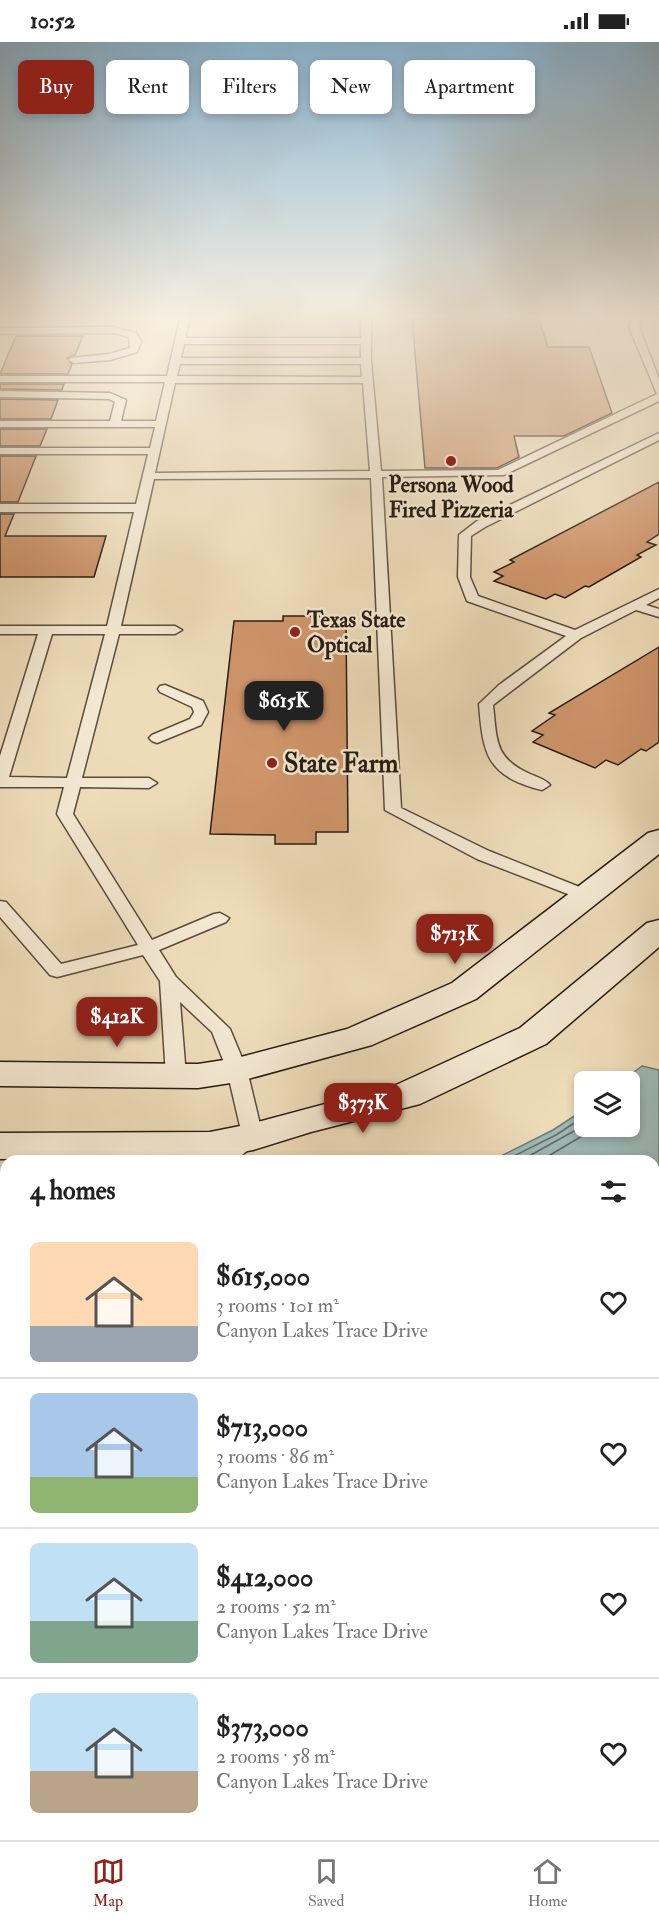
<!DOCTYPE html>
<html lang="en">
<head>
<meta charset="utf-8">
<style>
	:root { --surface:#fff; --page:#f2f2f2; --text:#222; --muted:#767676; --line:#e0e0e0; --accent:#8f2418 }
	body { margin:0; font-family:"IM FELL Double Pica",serif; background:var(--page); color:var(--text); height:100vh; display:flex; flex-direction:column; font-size:22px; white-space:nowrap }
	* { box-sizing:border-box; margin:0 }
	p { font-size:20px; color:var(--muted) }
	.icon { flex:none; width:33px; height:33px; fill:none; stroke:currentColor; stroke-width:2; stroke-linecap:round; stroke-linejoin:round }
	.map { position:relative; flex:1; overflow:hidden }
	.drawer { position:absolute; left:0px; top:1113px; width:660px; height:686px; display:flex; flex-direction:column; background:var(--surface); border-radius:18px 18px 0 0; box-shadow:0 3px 9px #0003 }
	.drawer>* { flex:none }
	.guide { position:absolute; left:18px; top:18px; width:624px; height:54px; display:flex; gap:12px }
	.controls { position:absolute; left:574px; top:1029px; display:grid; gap:12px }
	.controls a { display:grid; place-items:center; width:66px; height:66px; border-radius:9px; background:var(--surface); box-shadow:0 3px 9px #0003; font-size:30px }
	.price { position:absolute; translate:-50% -51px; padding:0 14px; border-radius:12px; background:var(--accent); color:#fff; font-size:20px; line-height:39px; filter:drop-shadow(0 2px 3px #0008) }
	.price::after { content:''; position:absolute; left:50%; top:36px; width:18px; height:14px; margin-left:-9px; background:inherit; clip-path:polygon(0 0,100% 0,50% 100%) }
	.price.on { background:#222; color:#fff }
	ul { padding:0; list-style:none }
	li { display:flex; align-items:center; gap:18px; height:150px; padding:0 30px }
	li+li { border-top:2px solid var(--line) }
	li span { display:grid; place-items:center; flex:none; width:168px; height:120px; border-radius:9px; color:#555 }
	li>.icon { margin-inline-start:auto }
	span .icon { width:72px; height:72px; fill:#fffc; stroke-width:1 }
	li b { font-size:26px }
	h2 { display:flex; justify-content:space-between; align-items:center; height:72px; padding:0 30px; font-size:26px }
	.tag { padding:0 21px; border-radius:9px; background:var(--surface); box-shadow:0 3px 9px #0003; font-size:21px; line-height:54px }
	.tag.on { background:var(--accent); color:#fff }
	.status { display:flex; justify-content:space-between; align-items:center; height:42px; padding:0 30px; background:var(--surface); direction:ltr }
	.status svg { height:16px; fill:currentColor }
	.menu { display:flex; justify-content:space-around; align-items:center; height:84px; border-top:2px solid var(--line); background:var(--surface); font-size:16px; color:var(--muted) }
	.menu a { display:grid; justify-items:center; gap:3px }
	.menu .on { color:var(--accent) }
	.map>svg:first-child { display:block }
	.water { fill:#9cb9b8; stroke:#6d7a76; stroke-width:1.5 }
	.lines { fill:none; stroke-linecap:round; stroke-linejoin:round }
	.shore { stroke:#626a65; stroke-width:1.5 }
	.building { fill:#cf956b; stroke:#271c12; stroke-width:1.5 }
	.lane-casing { stroke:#594c3c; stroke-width:3 }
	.secondary-casing { stroke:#271c12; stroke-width:3 }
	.lane { fill:#f4e8d2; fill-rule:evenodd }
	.secondary { fill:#f4e8d2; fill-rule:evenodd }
	.poi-dot { fill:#8f2418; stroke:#f4e8d2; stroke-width:2 }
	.labels { text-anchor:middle; stroke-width:5; stroke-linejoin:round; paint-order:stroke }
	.far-poi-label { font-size:22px; font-weight:bold; fill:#271c12; stroke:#f4e8d2 }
	.poi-label { font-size:26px; font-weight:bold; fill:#271c12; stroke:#f4e8d2; text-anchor:start }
</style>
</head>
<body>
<div class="status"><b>10:52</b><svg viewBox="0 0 49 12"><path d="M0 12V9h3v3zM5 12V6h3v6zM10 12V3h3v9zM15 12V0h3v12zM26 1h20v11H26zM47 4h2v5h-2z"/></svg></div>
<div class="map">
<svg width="659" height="1798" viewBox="0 0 659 1798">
	<rect width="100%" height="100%" fill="#eedcb9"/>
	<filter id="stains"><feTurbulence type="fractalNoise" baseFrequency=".00333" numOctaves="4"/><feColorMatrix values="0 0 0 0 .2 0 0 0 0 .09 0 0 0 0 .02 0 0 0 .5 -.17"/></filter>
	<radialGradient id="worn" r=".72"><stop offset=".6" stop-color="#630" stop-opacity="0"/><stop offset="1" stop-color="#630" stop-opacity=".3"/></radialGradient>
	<!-- water -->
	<polygon class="water" points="642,1024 659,1028 659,1278 654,1275 654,1119 491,1119 553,1088 585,1067 585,1084 630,1084 630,1040 622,1039"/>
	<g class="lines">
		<!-- shore -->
		<g class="shore">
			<polyline points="504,1119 556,1093 585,1074"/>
			<polyline points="520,1119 585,1083"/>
			<polyline points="540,1119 599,1084"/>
		</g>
	</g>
	<!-- building -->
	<g class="building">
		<polygon points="412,277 539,277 548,305 589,305 612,371 564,394 514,394 519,415 497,426 425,426"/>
		<polygon points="16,294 83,294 75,313 67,316 72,322 68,332 0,332"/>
		<polygon points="0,342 64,342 62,348 0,347"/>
		<polygon points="0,357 58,358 51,377 0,377"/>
		<polygon points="0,387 47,387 40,404 0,404"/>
		<polygon points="0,414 36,414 18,460 0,460"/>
		<polygon points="659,440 659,492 647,500 656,503 637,513 641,515 589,545 585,544 565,556 555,552 546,557 494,539 503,534 494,530 514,520 510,518"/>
		<polygon points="0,472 14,472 5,494 106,494 94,535 0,535"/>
		<polygon points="283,574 320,574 320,580 346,580 348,790 316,790 316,802 275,802 275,793 210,792 234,579 283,579"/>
		<polygon points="659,605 659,700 646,709 641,707 618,723 606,718 595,726 533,700 543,693 532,689 555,673 549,671"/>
	</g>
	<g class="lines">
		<!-- lane casing -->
		<g class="lane-casing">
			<g id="lane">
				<path d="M180,277h10l-5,19h176v-19h10v42l10,110 117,-1 159,-76 -28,-67 3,-8h10l-3,8 20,52v22l-155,74 -122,2 19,331 88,43 103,41 3,4 -3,4 -6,1 -109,-42 -92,-49 -14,-332 -217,1 -33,147h54l7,4 -7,4h-56l-37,144h67l8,5 -8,5 -69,-1 -7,27 79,126 62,-26 6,-1 9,5 -3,4 -67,28 17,27 54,52 17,41 16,67 -28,24h-25l32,-26 -15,-65 -15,-38 -32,-30 6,74 -3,5h-14l-3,-5 -6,-95 -17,-26 -86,22 -7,-2 -50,-58v-16l6,1 55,62 77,-19 -81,-131 7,-27h-64v-31l38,-122h-38v-8h107l27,-114h-134v-8h136l12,-50h-148v-6h150l5,-21h-155v-6h110l5,-19 -6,-3 -109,-2v-6l110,2 16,7 -5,21h35l9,-39h-165v-6h167zM184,302h177v14h-180zM180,322h181l1,13 -185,-1zM175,341h188l7,88 -215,2zM52,592h53l-38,144 -58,-1z"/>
				<polygon points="113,285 136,291 141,300 137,310 110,318 74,321 69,318 71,316 109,312 130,306 129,295 113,291 0,292 0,286"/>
				<path d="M659,391v7l-174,87 -14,9 -1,41 8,19 97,34 84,-41v9l-13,7 13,4v8l-23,-7 -55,28 -88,67c4,35 1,53 37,69 7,3 15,5 20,11l-8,5c-55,-14 -59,-35 -63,-86l20,-19 67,-49 -99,-35 -9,-24 1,-42 18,-14z"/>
				<polygon points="165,643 203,659 208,670 201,683 157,701 152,699 149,696 152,693 190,677 194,670 192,665 160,650 158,647 160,644"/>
				<rect x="0" y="1215" width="6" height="16"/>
				<polygon points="654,1376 659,1377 659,1399 654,1398"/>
				<rect x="0" y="1608" width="6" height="26"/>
				<rect x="654" y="1648" width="5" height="28"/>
			</g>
		</g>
		<!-- secondary casing -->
		<g class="secondary-casing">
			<g id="secondary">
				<polygon points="659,788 659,812 476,957 372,1003 237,1040 198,1046 0,1044 0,1020 198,1022 237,1016 347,987 452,941 648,791"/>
				<polygon points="659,878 659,905 546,1002 420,1062 311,1090 253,1108 210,1116 0,1117 0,1091 210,1090 250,1082 396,1043 520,986 647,881"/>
			</g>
		</g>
		<!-- lane -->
		<use href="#lane" class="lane"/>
		<!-- secondary -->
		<use href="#secondary" class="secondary"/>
	</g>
	<!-- sky -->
	<linearGradient id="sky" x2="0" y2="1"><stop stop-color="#89b6d5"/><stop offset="0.52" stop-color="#f7efe0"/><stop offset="1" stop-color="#f7efe0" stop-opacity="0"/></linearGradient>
	<rect width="659" height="529" fill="url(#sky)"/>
	<!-- markers -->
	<g class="poi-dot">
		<circle cx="451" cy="419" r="6"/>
		<circle cx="295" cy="590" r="6"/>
		<circle cx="272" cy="721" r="6"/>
	</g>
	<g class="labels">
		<!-- far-poi labels -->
		<g class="far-poi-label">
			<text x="451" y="450">Persona Wood<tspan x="451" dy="25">Fired Pizzeria</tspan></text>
			<text x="307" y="585" text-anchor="start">Texas State<tspan x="307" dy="25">Optical</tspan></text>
		</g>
		<!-- poi labels -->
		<g class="poi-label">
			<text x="284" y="730">State Farm</text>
		</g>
	</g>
	<rect width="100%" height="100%" filter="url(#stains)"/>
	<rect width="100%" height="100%" fill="url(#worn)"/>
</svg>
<div class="controls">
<a><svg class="icon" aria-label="layers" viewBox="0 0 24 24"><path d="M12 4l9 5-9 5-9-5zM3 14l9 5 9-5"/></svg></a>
</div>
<b class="price on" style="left:284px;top:690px">$615K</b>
<b class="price" style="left:455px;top:923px">$713K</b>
<b class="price" style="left:117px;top:1006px">$412K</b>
<b class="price" style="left:363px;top:1092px">$373K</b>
<div class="guide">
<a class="tag on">Buy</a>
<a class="tag">Rent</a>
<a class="tag">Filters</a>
<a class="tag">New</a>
<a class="tag">Apartment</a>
</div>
<section class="drawer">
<h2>4 homes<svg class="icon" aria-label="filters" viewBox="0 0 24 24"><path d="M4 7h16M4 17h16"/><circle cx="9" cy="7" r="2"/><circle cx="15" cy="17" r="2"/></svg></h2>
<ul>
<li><span style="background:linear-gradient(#ffd9b3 70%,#9aa5b1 0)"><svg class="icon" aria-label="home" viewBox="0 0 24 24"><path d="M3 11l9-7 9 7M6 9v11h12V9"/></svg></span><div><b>$615,000</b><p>3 rooms · 101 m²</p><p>Canyon Lakes Trace Drive</p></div><svg class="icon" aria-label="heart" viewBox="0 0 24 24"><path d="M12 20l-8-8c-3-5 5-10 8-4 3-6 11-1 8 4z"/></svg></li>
<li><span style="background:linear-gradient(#a9c7e8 70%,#8fb573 0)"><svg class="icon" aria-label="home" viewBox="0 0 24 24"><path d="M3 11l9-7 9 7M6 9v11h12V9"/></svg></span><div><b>$713,000</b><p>3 rooms · 86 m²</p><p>Canyon Lakes Trace Drive</p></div><svg class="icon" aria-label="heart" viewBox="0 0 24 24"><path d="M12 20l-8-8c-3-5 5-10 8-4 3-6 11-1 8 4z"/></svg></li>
<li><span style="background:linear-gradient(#bfe0f5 65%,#7fa58c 0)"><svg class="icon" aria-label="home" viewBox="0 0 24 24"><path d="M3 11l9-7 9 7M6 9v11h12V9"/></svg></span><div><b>$412,000</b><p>2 rooms · 52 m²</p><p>Canyon Lakes Trace Drive</p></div><svg class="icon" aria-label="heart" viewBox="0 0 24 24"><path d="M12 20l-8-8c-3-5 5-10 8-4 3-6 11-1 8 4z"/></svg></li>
<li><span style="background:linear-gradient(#bfe0f5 65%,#b9a48a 0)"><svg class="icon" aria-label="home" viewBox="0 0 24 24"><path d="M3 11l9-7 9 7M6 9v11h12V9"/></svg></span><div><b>$373,000</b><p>2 rooms · 58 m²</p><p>Canyon Lakes Trace Drive</p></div><svg class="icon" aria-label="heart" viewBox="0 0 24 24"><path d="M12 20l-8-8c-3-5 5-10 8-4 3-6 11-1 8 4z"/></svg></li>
</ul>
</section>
</div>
<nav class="menu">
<a class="on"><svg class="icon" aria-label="map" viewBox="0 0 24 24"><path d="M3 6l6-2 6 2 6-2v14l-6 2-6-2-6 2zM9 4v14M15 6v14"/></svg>Map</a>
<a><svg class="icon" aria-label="saved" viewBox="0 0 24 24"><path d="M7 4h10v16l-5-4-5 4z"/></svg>Saved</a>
<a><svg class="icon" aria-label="home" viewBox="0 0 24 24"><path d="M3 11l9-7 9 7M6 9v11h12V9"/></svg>Home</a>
</nav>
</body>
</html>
